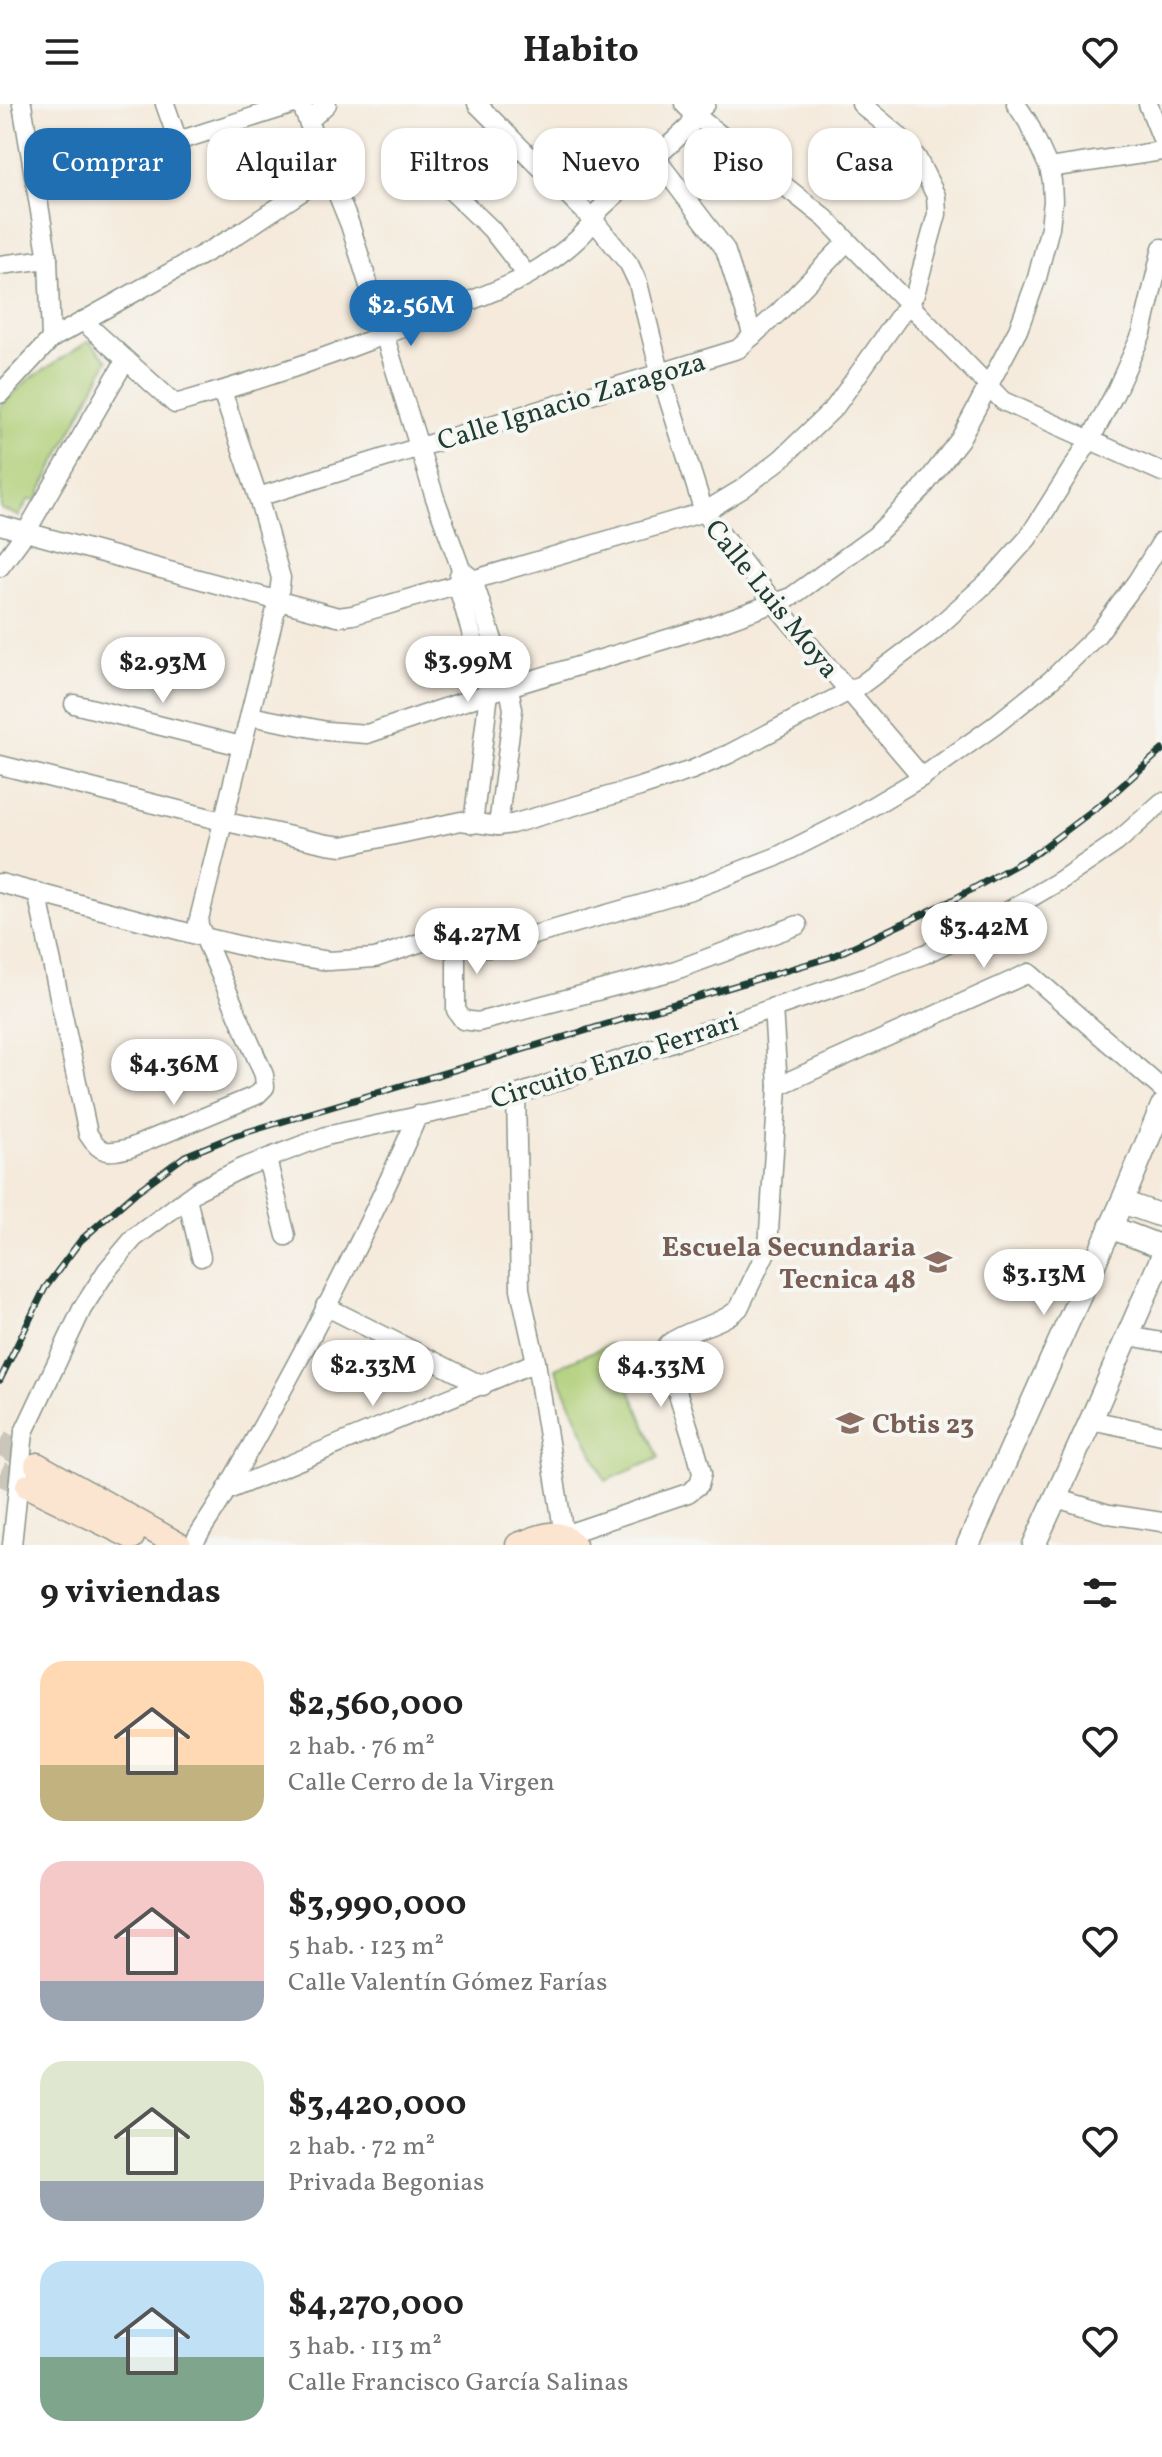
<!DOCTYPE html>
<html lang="es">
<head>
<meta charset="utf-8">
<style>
	:root { --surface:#fff; --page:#f2f2f2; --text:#222; --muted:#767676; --accent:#1f6fb2 }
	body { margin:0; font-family:Vollkorn,serif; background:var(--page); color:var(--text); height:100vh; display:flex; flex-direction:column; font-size:30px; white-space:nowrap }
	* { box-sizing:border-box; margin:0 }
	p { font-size:26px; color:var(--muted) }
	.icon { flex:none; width:44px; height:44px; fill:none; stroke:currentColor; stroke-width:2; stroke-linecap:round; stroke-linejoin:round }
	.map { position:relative; height:1441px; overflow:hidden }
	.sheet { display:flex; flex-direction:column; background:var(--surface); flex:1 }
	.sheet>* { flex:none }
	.guide { position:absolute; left:24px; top:24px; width:1114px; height:72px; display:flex; gap:16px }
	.price { position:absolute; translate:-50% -68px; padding:0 18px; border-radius:28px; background:#fff; color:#222; font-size:26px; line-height:52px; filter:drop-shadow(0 2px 4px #0008) }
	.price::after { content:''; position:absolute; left:50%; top:48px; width:24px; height:18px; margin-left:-12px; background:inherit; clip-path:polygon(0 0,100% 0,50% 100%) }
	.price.active { background:var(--accent); color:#fff }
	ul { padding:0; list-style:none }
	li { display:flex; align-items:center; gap:24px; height:200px; padding:0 40px }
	li span { display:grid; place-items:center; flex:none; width:224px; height:160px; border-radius:24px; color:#555 }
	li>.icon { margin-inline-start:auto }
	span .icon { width:96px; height:96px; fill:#fffc; stroke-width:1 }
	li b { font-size:34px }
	h2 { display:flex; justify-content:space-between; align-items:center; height:96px; padding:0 40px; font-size:34px }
	.chip { padding:0 28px; border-radius:24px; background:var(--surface); box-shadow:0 2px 6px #0004; font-size:28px; line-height:72px }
	.chip.active { background:var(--accent); color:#fff }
	header { display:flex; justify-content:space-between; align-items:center; height:104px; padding:0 40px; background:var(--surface); font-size:36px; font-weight:700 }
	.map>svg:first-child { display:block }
	.green { fill:#aece76; stroke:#668655; stroke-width:2 }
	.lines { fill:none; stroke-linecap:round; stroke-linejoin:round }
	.secondary-tunnel { stroke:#cac7ba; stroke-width:24; stroke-dasharray:24 12; stroke-linecap:butt }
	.minor-casing { stroke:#8a9488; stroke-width:21 }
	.tertiary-casing { stroke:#8a9488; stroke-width:25 }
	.secondary-casing { stroke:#8a9488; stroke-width:27 }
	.minor { stroke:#fff; stroke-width:18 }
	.tertiary { stroke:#fff; stroke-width:22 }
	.secondary { stroke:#fce5d0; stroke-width:24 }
	.rail-casing { stroke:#1f3d34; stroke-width:7 }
	.rail { stroke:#f6f6f2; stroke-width:4; stroke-dasharray:12; stroke-linecap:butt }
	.labels { text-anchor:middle; stroke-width:8; stroke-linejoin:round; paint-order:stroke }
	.street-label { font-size:28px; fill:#1f3d34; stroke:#f6f6f2 }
	.education-label { font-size:28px; font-weight:bold; fill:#785e54; stroke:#f6f6f2; text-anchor:end }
</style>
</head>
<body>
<header><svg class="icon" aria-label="menu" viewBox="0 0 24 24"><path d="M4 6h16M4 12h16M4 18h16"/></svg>Habito<svg class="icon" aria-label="heart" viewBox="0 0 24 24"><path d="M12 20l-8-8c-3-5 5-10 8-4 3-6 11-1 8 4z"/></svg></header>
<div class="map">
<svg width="1162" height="1441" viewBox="0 0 1162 1441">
	<rect width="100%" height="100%" fill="#f6f6f2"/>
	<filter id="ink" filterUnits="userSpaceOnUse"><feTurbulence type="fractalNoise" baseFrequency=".0125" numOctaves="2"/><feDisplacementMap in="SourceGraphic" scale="16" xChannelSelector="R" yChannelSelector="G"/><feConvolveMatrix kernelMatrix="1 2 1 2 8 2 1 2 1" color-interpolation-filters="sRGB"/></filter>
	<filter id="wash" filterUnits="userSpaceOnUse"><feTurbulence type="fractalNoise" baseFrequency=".006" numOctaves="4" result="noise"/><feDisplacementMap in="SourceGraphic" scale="32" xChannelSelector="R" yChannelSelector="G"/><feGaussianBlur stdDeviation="1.8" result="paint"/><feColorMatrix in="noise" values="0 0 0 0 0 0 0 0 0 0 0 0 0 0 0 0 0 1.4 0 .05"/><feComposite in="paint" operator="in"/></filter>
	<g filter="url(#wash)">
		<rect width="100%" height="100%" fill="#f5eadb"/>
		<!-- green -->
		<g class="green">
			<polygon points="89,237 108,256 36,396 28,396 19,412 1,405 0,303 28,276"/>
			<polygon points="610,1240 659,1354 605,1377 555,1264"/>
		</g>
	</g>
	<g filter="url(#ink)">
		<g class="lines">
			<!-- secondary-tunnel -->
			<g class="secondary-tunnel">
				<polyline points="0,1338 37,1361"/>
				<polyline points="0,1369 28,1382"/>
			</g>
			<!-- minor casing -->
			<g class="minor-casing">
				<g id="minor">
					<polyline points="22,0 48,155 51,235"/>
					<polyline points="165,0 177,34 181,36 294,0"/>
					<polyline points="301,0 350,121 435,394 461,465 473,476 509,584 513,605 498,722"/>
					<polyline points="477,0 595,118 629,160 638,179 660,268 704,408 774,499 922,673"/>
					<polyline points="684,0 694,10 825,114 1003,297 1162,368"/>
					<polyline points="1148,0 1162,35"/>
					<polyline points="308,18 327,0"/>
					<polyline points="406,43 491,125 527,171"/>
					<polyline points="655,53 725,145 753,232"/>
					<polyline points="1049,64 1162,47"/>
					<polyline points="0,161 48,155"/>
					<path d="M83,217l92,83c91,-25 180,-56 267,-92 26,-11 54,-20 79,-33 23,-12 70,-44 77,-68l92,-85 4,-12 12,-10"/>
					<polyline points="0,290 51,235 232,134 330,69"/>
					<polyline points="258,393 738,245 779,208 847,138"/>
					<polyline points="0,421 338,513 353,511 704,408 742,385 781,355 835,303 915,190 937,110 936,92 917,54 897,30 861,0"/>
					<polyline points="0,463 26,428 125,257"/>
					<polyline points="459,471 457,480 489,589 473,720"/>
					<polyline points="74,600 241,642"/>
					<polyline points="250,612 327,627 367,630 489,589 713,521 774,499 791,493 875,432 921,386 960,335 1018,226 1037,174 1050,123 1053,97 1052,77 1049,64 1028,18 1016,0"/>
					<polyline points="0,661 222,717 327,740 343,742 461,717 498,722 512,720 640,683 692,666 729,650 861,581 932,528 993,473 1028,434 1090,336 1115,289 1142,229 1162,144"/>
					<polyline points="0,779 204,833 263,847 329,857 375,854 431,835 489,844 691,786 776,753 851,715 922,673 994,622 1051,576 1097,531 1137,477 1162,437"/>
					<path d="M37,788l51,242c13,21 20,19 42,14l127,-53 8,-8 -1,-12 -66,-152 80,-322 3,-23 -23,-81 -36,-106"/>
					<polyline points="456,838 456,906 463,916 478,918 673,867 798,821"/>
					<polyline points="778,982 1029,869 1162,985"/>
					<path d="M516,991l4,194 16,73 28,173 124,-42 11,-8 3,-12 -6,-22 -30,-95 2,-12c21,-16 52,-18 71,-36l29,-60 10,-162 -5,-79"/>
					<polyline points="267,1055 286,1132"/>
					<polyline points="187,1094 201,1153"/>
					<polyline points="325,1202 483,1282"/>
					<polyline points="1128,1232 1162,1238"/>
					<polyline points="1091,1316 1162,1331"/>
					<polyline points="226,1387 536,1258"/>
					<polyline points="1056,1394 1109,1410 1162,1418"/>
					<path d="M195,1437c10,-18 23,-34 32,-52 69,-121 136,-246 191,-374"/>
					<polyline points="12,1441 24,1328 82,1205 107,1166 134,1134 198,1086 242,1064 326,1032 516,991 865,873 925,850 986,820 1061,776 1117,738 1162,698"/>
				</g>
			</g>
			<!-- tertiary casing -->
			<g class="tertiary-casing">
				<g id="tertiary">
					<polyline points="1122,1098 1162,1112"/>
					<polyline points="1110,1123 1162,1143"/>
					<polyline points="968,1441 1122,1098 1162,1002"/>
					<polyline points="1034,1441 1091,1316 1162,1153"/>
				</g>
			</g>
			<!-- secondary casing -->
			<g class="secondary-casing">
				<g id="secondary">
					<polyline points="37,1361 179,1441"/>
					<polyline points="28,1382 132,1433"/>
					<path d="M518,1441c22,-7 37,-19 56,0"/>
				</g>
			</g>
			<!-- minor -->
			<use href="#minor" class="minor"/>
			<!-- tertiary -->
			<use href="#tertiary" class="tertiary"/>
			<!-- secondary -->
			<use href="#secondary" class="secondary"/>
			<!-- rail casing -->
			<g class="rail-casing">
				<polyline id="rail" points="0,1276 45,1184 81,1136 136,1088 185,1052 234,1032 831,853 949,798 1035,750 1105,697 1162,646"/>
			</g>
			<!-- rail -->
			<use href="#rail" class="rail"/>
		</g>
	</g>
	<!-- icons -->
	<defs>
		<g id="school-bare" transform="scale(2.16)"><path d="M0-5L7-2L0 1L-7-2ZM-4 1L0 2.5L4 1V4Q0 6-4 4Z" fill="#8d6e63" stroke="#f6f6f2" stroke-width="2.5" paint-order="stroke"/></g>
	</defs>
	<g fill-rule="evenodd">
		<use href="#school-bare" x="938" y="1158"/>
		<use href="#school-bare" x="850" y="1319"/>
	</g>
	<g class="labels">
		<!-- street labels -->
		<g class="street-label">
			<text transform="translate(571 296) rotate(-17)" y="10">Calle Ignacio Zaragoza</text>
			<text transform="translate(773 494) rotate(51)" y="10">Calle Luis Moya</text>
			<text transform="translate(614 955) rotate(-18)" y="10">Circuito Enzo Ferrari</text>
		</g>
		<!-- education labels -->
		<g class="education-label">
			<text x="916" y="1152">Escuela Secundaria<tspan x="916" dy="32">Tecnica 48</tspan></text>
			<text x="872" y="1329" text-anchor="start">Cbtis 23</text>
		</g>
	</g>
</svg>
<b class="price active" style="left:411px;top:244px">$2.56M</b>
<b class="price" style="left:468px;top:600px">$3.99M</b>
<b class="price" style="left:163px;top:601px">$2.93M</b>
<b class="price" style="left:984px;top:866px">$3.42M</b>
<b class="price" style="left:477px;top:872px">$4.27M</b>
<b class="price" style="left:174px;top:1003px">$4.36M</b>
<b class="price" style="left:1044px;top:1213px">$3.13M</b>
<b class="price" style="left:373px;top:1304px">$2.33M</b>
<b class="price" style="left:661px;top:1305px">$4.33M</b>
<div class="guide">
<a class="chip active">Comprar</a>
<a class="chip">Alquilar</a>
<a class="chip">Filtros</a>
<a class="chip">Nuevo</a>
<a class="chip">Piso</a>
<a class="chip">Casa</a>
</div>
</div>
<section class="sheet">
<h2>9 viviendas<svg class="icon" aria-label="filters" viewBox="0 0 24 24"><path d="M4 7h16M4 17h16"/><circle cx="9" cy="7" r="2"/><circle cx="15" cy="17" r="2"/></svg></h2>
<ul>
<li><span style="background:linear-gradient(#ffd9b3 65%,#c2b280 0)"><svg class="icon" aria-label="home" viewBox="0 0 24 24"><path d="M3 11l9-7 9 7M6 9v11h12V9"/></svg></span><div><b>$2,560,000</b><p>2 hab. · 76 m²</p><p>Calle Cerro de la Virgen</p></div><svg class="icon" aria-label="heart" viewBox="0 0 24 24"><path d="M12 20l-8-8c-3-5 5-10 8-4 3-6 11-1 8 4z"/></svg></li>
<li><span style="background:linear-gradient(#f6c9c9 75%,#9aa5b1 0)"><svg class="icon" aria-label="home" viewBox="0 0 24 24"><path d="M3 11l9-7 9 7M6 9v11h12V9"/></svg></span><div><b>$3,990,000</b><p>5 hab. · 123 m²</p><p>Calle Valentín Gómez Farías</p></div><svg class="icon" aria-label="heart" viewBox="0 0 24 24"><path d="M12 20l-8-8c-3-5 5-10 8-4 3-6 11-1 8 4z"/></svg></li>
<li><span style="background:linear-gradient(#dfe7d0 75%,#9aa5b1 0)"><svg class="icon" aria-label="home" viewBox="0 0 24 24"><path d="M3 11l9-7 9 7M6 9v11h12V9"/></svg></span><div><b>$3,420,000</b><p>2 hab. · 72 m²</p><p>Privada Begonias</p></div><svg class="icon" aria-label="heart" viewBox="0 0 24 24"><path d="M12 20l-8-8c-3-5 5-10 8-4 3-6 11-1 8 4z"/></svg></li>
<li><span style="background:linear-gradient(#bfe0f5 60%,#7fa58c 0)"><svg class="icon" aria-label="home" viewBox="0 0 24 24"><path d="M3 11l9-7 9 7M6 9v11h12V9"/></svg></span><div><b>$4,270,000</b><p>3 hab. · 113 m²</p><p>Calle Francisco García Salinas</p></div><svg class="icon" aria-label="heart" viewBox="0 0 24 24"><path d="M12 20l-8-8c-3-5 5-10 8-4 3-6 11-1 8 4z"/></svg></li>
</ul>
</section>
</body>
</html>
